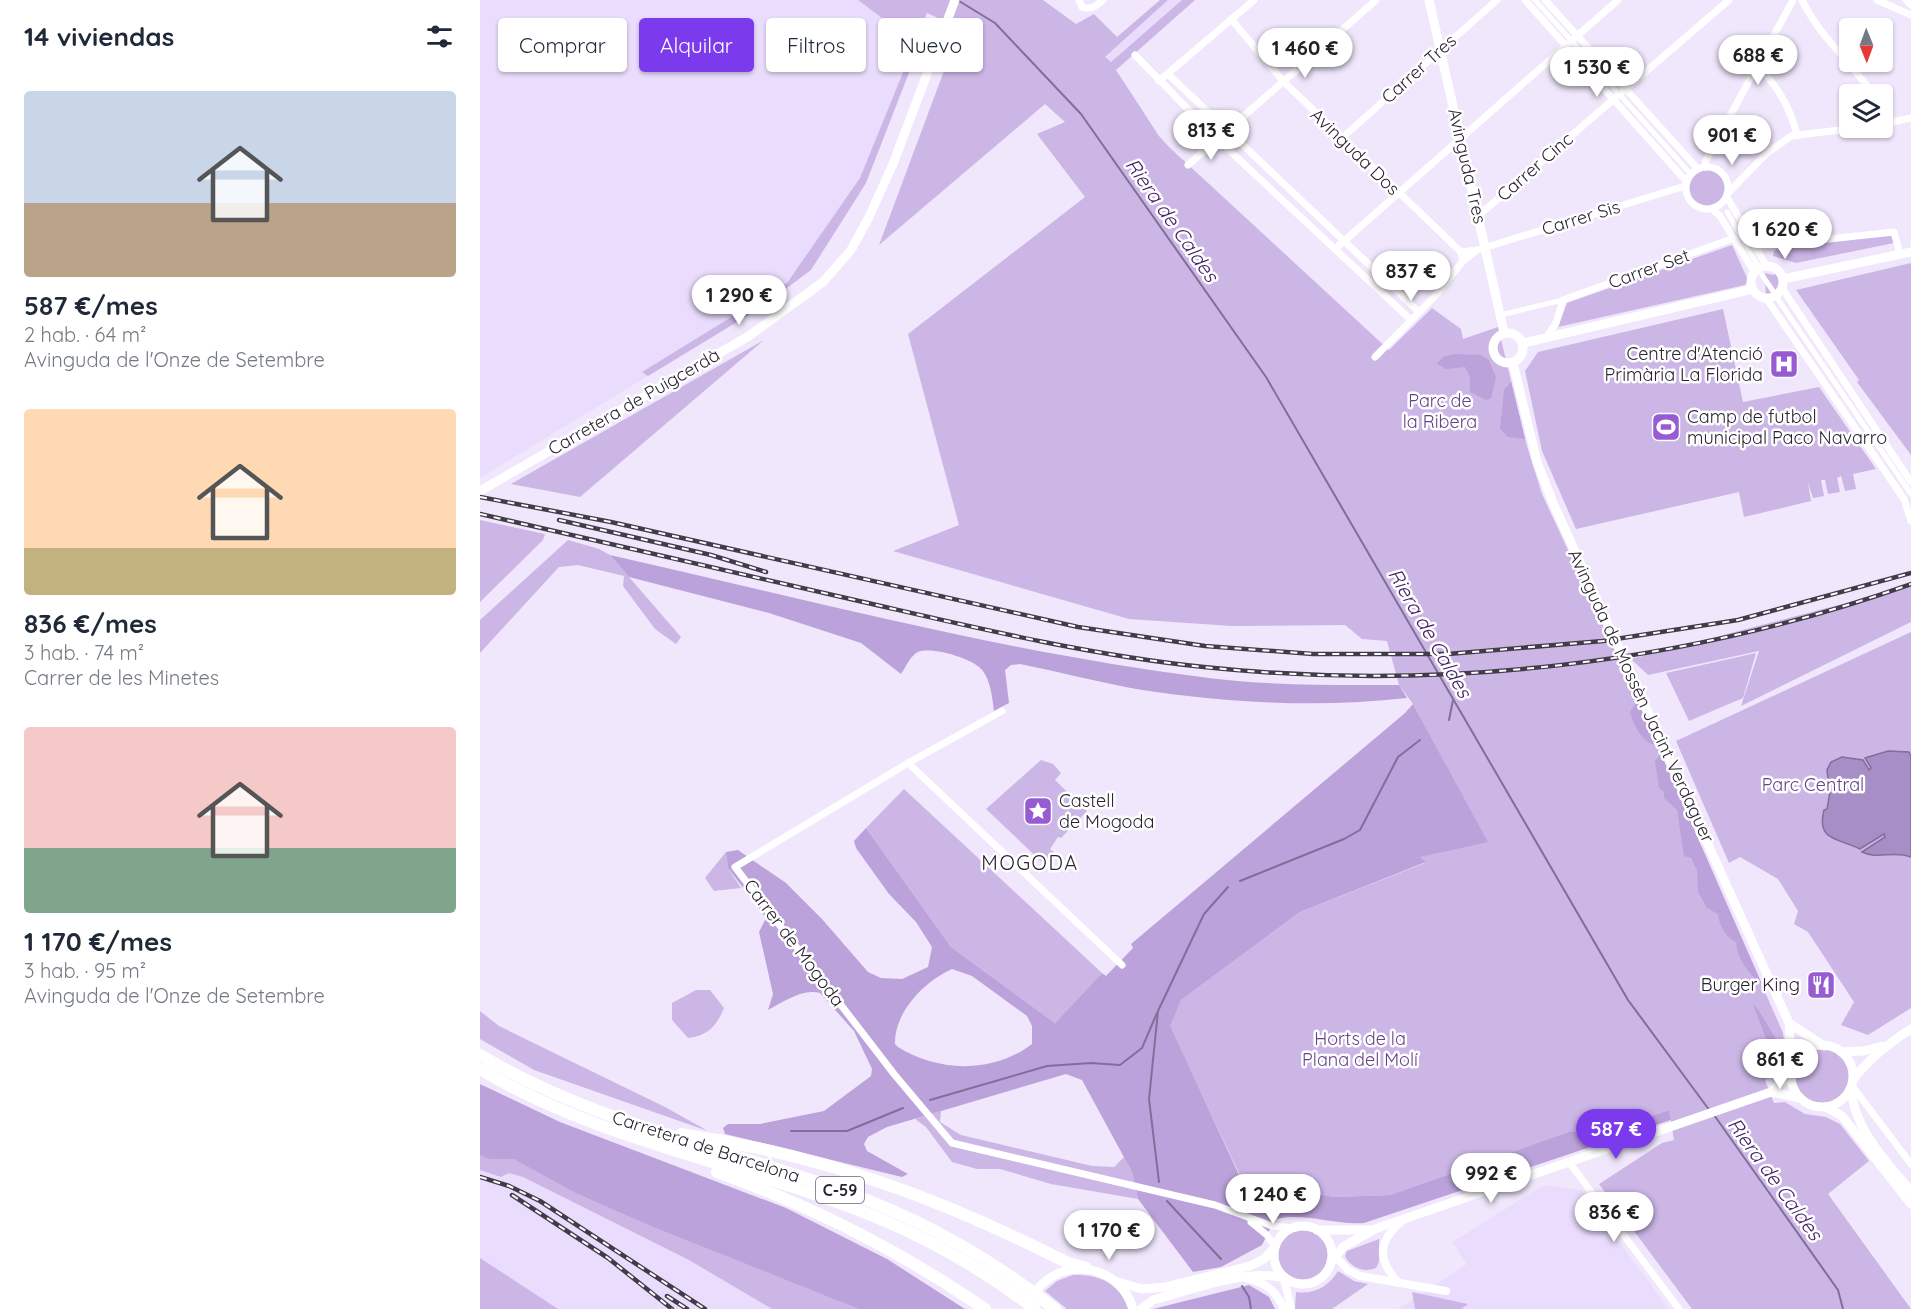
<!DOCTYPE html>
<html lang="es">
<head>
<meta charset="utf-8">
<style>
	:root { --surface:#fff; --page:#f2f2f3; --text:#1f2937; --muted:#747a83; --accent:#7c3aed }
	body { margin:0; font-family:Quicksand,sans-serif; background:var(--page); color:var(--text); height:100vh; display:flex; flex-direction:column; font-size:22px; white-space:nowrap }
	* { box-sizing:border-box; margin:0 }
	p { font-size:20px; color:var(--muted) }
	.icon { flex:none; width:33px; height:33px; fill:none; stroke:currentColor; stroke-width:2; stroke-linecap:round; stroke-linejoin:round }
	.map { position:relative; flex:1; overflow:hidden }
	.side { display:flex; flex-direction:column; background:var(--surface); width:480px }
	.side>* { flex:none }
	.hud { position:absolute; left:18px; top:18px; width:570px; height:54px; display:flex; gap:12px }
	.needle { width:39px; rotate:179deg }
	.tools { position:absolute; left:1359px; top:18px; display:grid; gap:12px }
	.tools a { display:grid; place-items:center; width:54px; height:54px; border-radius:6px; background:var(--surface); box-shadow:0 2px 4px #0004; font-size:30px }
	.price { position:absolute; translate:-50% -51px; padding:0 14px; border-radius:21px; background:#fff; color:#222; font-size:20px; line-height:39px; filter:drop-shadow(0 2px 3px #0008) }
	.price::after { content:''; position:absolute; left:50%; top:36px; width:18px; height:14px; margin-left:-9px; background:inherit; clip-path:polygon(0 0,100% 0,50% 100%) }
	.price.active { background:var(--accent); color:#fff }
	ul { padding:0; list-style:none }
	li { display:grid; align-content:center; gap:12px; height:318px; padding:0 24px }
	li span { display:grid; place-items:center; height:186px; border-radius:6px; color:#555 }
	li>.icon { margin-inline-start:auto }
	span .icon { width:108px; height:108px; fill:#fffc; stroke-width:1 }
	li b { font-size:26px }
	h2 { display:flex; justify-content:space-between; align-items:center; height:72px; padding:0 24px; font-size:26px }
	.chip { padding:0 21px; border-radius:6px; background:var(--surface); box-shadow:0 2px 4px #0004; font-size:21px; line-height:54px }
	.chip.active { background:var(--accent); color:#fff }
	main { display:flex; flex:1; min-height:0 }
	.map>svg:first-child { display:block }
	.built { fill:#eadcfd }
	.green { fill:#cbb6e6 }
	.forest { fill:#bba2db; fill-rule:evenodd }
	.water { fill:#a78ec6; stroke:#826e99; stroke-width:1.5 }
	.lines { fill:none; stroke-linecap:round; stroke-linejoin:round }
	.stream { stroke:#826e99; stroke-width:2 }
	.pedestrian { stroke:#fff; stroke-width:5 }
	.minor { stroke:#fff; stroke-width:7 }
	.tertiary { stroke:#fff; stroke-width:8 }
	.secondary { stroke:#fff; stroke-width:9 }
	.trunk { stroke:#fff; stroke-width:12 }
	.rail-casing { stroke:#423c4a; stroke-width:4.5 }
	.rail { stroke:#fff; stroke-width:2; stroke-dasharray:7; stroke-linecap:butt }
	.labels { text-anchor:middle; stroke-width:5; stroke-linejoin:round; paint-order:stroke }
	.shield { fill:#fff; stroke:#6a666f; stroke-width:1.5 }
	.shield-label { font-size:16px; font-weight:bold; fill:#2a2431 }
	.street-label { font-size:18px; fill:#2a2431; stroke:#fff }
	.poi-label { font-size:18px; fill:#2a2431; stroke:#fff; text-anchor:end }
	.park-label { font-size:18px; fill:#654388; stroke:#fff }
	.water-label { font-size:20px; font-style:italic; fill:#411e61; stroke:#fff }
	.neighbourhood-label { font-size:20px; letter-spacing:1.5px; fill:#2a2431; stroke:#fff }
</style>
</head>
<body>
<main>
<section class="side">
<h2>14 viviendas<svg class="icon" aria-label="filters" viewBox="0 0 24 24"><path d="M4 7h16M4 17h16"/><circle cx="9" cy="7" r="2"/><circle cx="15" cy="17" r="2"/></svg></h2>
<ul>
<li><span style="background:linear-gradient(#c9d6e8 60%,#b9a48a 0)"><svg class="icon" aria-label="home" viewBox="0 0 24 24"><path d="M3 11l9-7 9 7M6 9v11h12V9"/></svg></span><div><b>587 €/mes</b><p>2 hab. · 64 m²</p><p>Avinguda de l'Onze de Setembre</p></div></li>
<li><span style="background:linear-gradient(#ffd9b3 75%,#c2b280 0)"><svg class="icon" aria-label="home" viewBox="0 0 24 24"><path d="M3 11l9-7 9 7M6 9v11h12V9"/></svg></span><div><b>836 €/mes</b><p>3 hab. · 74 m²</p><p>Carrer de les Minetes</p></div></li>
<li><span style="background:linear-gradient(#f6c9c9 65%,#7fa58c 0)"><svg class="icon" aria-label="home" viewBox="0 0 24 24"><path d="M3 11l9-7 9 7M6 9v11h12V9"/></svg></span><div><b>1 170 €/mes</b><p>3 hab. · 95 m²</p><p>Avinguda de l'Onze de Setembre</p></div></li>
</ul>
</section>
<div class="map">
<svg width="1431" height="1309" viewBox="0 0 1431 1309">
	<rect width="100%" height="100%" fill="#f0e7fc"/>
	<!-- built -->
	<g class="built">
		<polygon points="0,0 378,0 439,47 386,183 331,270 280,308 0,478"/>
		<polygon points="688,0 702,0 631,62 625,57"/>
		<polygon points="0,1135 394,1309 0,1309"/>
		<polygon points="1064,1185 1101,1190 1189,1309 918,1309 987,1264 972,1242"/>
	</g>
	<!-- green -->
	<g class="green">
		<path d="M378,0h185l33,24 18,-10 23,23 43,-37h8l-63,57 6,5 71,-62h13l-79,70 43,66 10,11 220,203 43,-42 29,21 2,10 35,-12 29,119 15,48 78,168 163,371c3,18 1,39 -18,47l9,23 11,-1 20,12 21,3 14,7 29,37 -41,33 83,115h-219l-93,-125 63,-41 12,-3 -5,-30 -73,24 -25,-3 -181,64 -55,2 -54,-9 -34,2 -78,-164 12,-26 119,-88 125,-49 -6,-6 68,-16 -74,-137 -14,-19 -12,-44 -25,-2 -17,-14 -113,1 -103,-7 -236,-68 66,-26 -51,-191 177,-137 -48,-63 28,-12 -20,-18 -166,141 81,-217 -33,-15 -12,30 4,4 -53,136 -55,87 -51,38 -112,68 -6,-4 145,-89 73,-105 55,-135z"/>
		<circle cx="1227" cy="188" r="21"/>
		<polygon points="1412,235 1414,243 1316,263 1293,256 1294,251 1303,247"/>
		<polygon points="1252,245 1268,280 1265,285 1078,327 1087,303"/>
		<polygon points="1431,263 1431,455 1377,382 1379,380 1316,290"/>
		<path d="M1299,272c7,14 2,22 -13,26l-1,-25 8,2z"/>
		<polygon points="1243,309 1263,402 1339,387 1396,469 1373,474 1376,489 1365,491 1361,476 1357,478 1360,492 1348,494 1345,480 1341,480 1344,496 1333,498 1328,483 1331,501 1264,517 1259,492 1096,529 1062,451 1045,371 1058,352"/>
		<polygon points="284,340 100,497 31,484"/>
		<polygon points="0,520 65,534 63,540 0,602"/>
		<polygon points="88,540 119,549 130,555 201,637 196,644 175,629 143,586 144,576 98,565 79,567 0,653 0,620"/>
		<polygon points="1431,586 1431,622 1261,706 1279,651 1168,675 1151,659"/>
		<polygon points="1431,632 1431,1008 1388,1035 1361,1025 1374,1002 1328,932 1314,924 1318,911 1298,879 1260,857 1249,863 1196,741"/>
		<polygon points="1276,653 1263,698 1209,721 1186,673"/>
		<polygon points="561,760 573,764 581,773 575,780 607,811 581,838 578,837 570,849 575,853 565,865 506,809"/>
		<polygon points="424,789 622,973 575,1023 471,947 386,828"/>
		<polygon points="246,852 248,868 261,888 234,891 225,878"/>
		<path d="M216,990h14l14,18c-7,18 -17,28 -36,30l-16,-18v-17z"/>
		<polygon points="0,1011 19,1026 185,1107 228,1131 54,1070 0,1039"/>
		<circle cx="1342" cy="1076" r="31"/>
		<polygon points="461,1111 460,1122 481,1135 612,1166 634,1167 644,1157 652,1172 658,1199 571,1184 520,1169 497,1169 472,1162 446,1127 435,1119"/>
		<polygon points="0,1135 394,1309 292,1309 209,1260 43,1177 29,1173 21,1177 0,1170"/>
		<circle cx="823" cy="1255" r="29"/>
		<path d="M899,1239v23l-3,6c-12,5 -25,0 -31,-12l2,-5z"/>
		<polygon points="0,1258 78,1309 0,1309"/>
		<path d="M858,1271l16,10 14,3 -36,25h-37l1,-17c18,3 33,-6 42,-21z"/>
		<path d="M593,1275c25,-1 47,8 55,34h-61l-22,-18 12,-10z"/>
		<polygon points="932,1292 988,1304 981,1309 935,1309"/>
	</g>
	<!-- forest -->
	<g class="forest">
		<polygon points="974,354 1000,355 1009,360 1016,378 1011,398 1006,400 990,392 990,377 985,367 966,369 957,364 963,357"/>
		<polygon points="1031,382 1045,439 1028,437 1020,429 1024,390"/>
		<path d="M130,555c199,45 397,98 599,123 63,8 127,7 190,7l8,13c-87,10 -178,5 -265,-8 -41,-7 -81,-18 -122,-26l-9,1 -6,5 4,33 -15,8c-2,-14 -3,-28 -11,-40 -8,-12 -51,-25 -65,-19 -8,4 -12,15 -17,22l-40,-31 -92,-30 -140,-36z"/>
		<path d="M933,704l75,138 -68,15 6,5 -126,50 -119,88 -11,26 76,164 35,-2 54,9 55,-2 181,-64 26,3 72,-24 2,10 -307,103c-31,2 -58,-11 -89,-4l-13,26 -41,22 -28,5 -55,-73 -6,-27 -50,-92 -16,-6 -179,53 -19,10 -4,7 3,7 41,23 -6,3 -177,-43 -2,-6 5,-4h32l64,-13 47,-35 1,-7 -18,-38 -34,-38c-17,-5 -37,9 -52,17l5,-16 -14,-62 7,-14 -38,-50 -2,-16 12,-2 48,33 36,36 46,53 13,6 21,1 26,-12 4,-20 -16,-25 -27,-28 -33,-46 -2,-7 12,-13 85,119 104,76 47,-50 4,3 27,-28 -2,-4 274,-231zM472,969l20,7 55,40 5,10v18c-39,30 -94,28 -134,3l-3,-3c-1,-32 30,-63 57,-75z"/>
		<path d="M1155,704h4l17,40c-13,1 -23,-20 -26,-32z"/>
		<path d="M1181,754l101,230c-13,-9 -25,-26 -26,-42 -10,-4 -17,-17 -18,-28l-11,-6 -9,-16 -1,-22 -6,-12 -7,-2 -7,-46 -13,-12v-6l-5,-4 -4,-27z"/>
		<path d="M1273,1004c5,3 19,29 24,37l-1,5 -8,-2z"/>
		<polygon points="0,1084 80,1122 306,1208 407,1259 485,1309 379,1309 171,1226 96,1193 34,1159 9,1159 0,1155"/>
		<polygon points="769,1285 789,1297 795,1309 673,1309"/>
	</g>
	<!-- water -->
	<path class="water" d="M1408,751l21,1 2,4v101c-18,-7 -33,3 -49,-5l23,-15 -1,-3 -24,15c-22,-11 -44,-8 -36,-39l3,-1 5,-29 -4,-1 -1,-9 4,-8 11,-5 21,3 6,10 2,-2 -6,-10z"/>
	<g class="lines">
		<!-- stream -->
		<g class="stream">
			<polyline points="479,1 515,23 601,114 786,377 1148,1000 1230,1111"/>
			<polyline points="969,720 973,700"/>
			<polyline points="760,881 864,839 880,830 918,757 940,740"/>
			<polyline points="450,1100 567,1066 611,1063 640,1065 662,1048 677,1013"/>
			<polyline points="1234,1115 1358,1290 1363,1309"/>
			<polyline points="311,1131 367,1131 423,1108"/>
			<polyline points="679,1182 669,1099 678,1011 724,914 748,887"/>
			<polyline points="687,1201 741,1259"/>
			<polyline points="762,1286 769,1297 771,1309"/>
		</g>
		<!-- pedestrian -->
		<g class="pedestrian">
			<polyline points="1055,0 1208,171"/>
			<polyline points="1247,212 1278,266"/>
			<polyline points="1282,275 1293,291"/>
			<polyline points="1297,298 1431,494"/>
			<polyline points="1020,315 1083,300"/>
		</g>
		<!-- minor -->
		<g class="minor">
			<path d="M599,0l3,7c9,3 14,-1 21,-7"/>
			<polyline points="1045,0 1206,181"/>
			<polyline points="1065,0 1218,169"/>
			<path d="M1322,0c17,36 49,62 71,94"/>
			<polyline points="1397,0 1431,15"/>
			<polyline points="1426,0 1431,5"/>
			<polyline points="751,19 803,81 981,252"/>
			<polyline points="655,55 737,139 931,320"/>
			<path d="M1276,63c20,22 34,43 41,72"/>
			<polyline points="688,74 939,312"/>
			<polyline points="679,81 774,0"/>
			<polyline points="1402,109 1412,123"/>
			<polyline points="1402,124 1431,118"/>
			<polyline points="862,138 1017,0"/>
			<polyline points="708,165 896,0"/>
			<circle cx="1227" cy="188" r="21"/>
			<polyline points="1225,167 1226,160 1313,0"/>
			<polyline points="1249,192 1286,154 1311,136 1376,128"/>
			<polyline points="1247,197 1287,267"/>
			<polyline points="1232,209 1240,216 1275,273"/>
			<polyline points="998,216 1249,0"/>
			<polyline points="1275,247 1414,232 1420,254"/>
			<polyline points="855,249 1138,0"/>
			<polyline points="997,250 983,261 981,252 997,250 1205,186"/>
			<polyline points="1302,288 1431,482"/>
			<polyline points="1286,298 1424,499 1431,521"/>
			<polyline points="1066,338 1076,323 1083,300 1254,238"/>
			<polyline points="895,357 955,296 983,261"/>
			<polyline points="522,711 428,763 255,867 414,1074 472,1143 735,1205 792,1226 815,1228"/>
			<polyline points="428,763 642,965"/>
			<polyline points="1373,1087 1431,1164"/>
			<polyline points="1089,1162 1199,1309"/>
			<polyline points="771,1222 787,1235 795,1247"/>
		</g>
		<!-- tertiary -->
		<g class="tertiary">
			<polyline points="855,1256 868,1270 880,1276 966,1291"/>
			<path d="M766,1278c18,4 32,13 37,31"/>
			<polyline points="804,1278 811,1309"/>
			<path d="M919,1283c-22,-23 -22,-41 3,-62"/>
		</g>
		<!-- secondary -->
		<g class="secondary">
			<polyline points="949,0 1024,332"/>
			<circle cx="1287" cy="282" r="16"/>
			<polyline points="1303,279 1431,252"/>
			<circle cx="1028" cy="348" r="15"/>
			<polyline points="1043,343 1273,289"/>
			<polyline points="1033,363 1057,462 1073,503 1309,1023 1312,1067"/>
			<polyline points="0,491 269,336 343,282 371,250 389,217 413,164 475,0"/>
			<polyline points="1309,1023 1344,1046"/>
			<circle cx="1342" cy="1076" r="31"/>
			<polyline points="1361,1052 1384,1051 1403,1046"/>
			<path d="M1373,1080c16,-22 36,-37 58,-51"/>
			<path d="M1372,1087c-2,37 36,77 59,104"/>
			<polyline points="1291,1092 1320,1098"/>
			<polyline points="1346,1107 1362,1116 1431,1204"/>
			<circle cx="823" cy="1255" r="29"/>
			<polyline points="837,1230 890,1230"/>
			<polyline points="851,1262 863,1247 895,1229 1291,1092 1311,1073"/>
			<polyline points="638,1282 662,1289 685,1287 770,1266 784,1259 795,1247"/>
			<path d="M552,1298c23,-44 88,-36 101,11"/>
			<path d="M661,1309l12,-9c38,-10 94,-32 131,-22"/>
		</g>
		<!-- trunk -->
		<g class="trunk">
			<path d="M0,1055c120,72 258,95 387,145 68,27 131,64 188,109"/>
			<path d="M0,1069c125,75 270,95 403,151 54,23 105,53 152,89"/>
			<path d="M201,1134c143,21 259,64 387,129l18,5"/>
			<path d="M237,1172c95,34 185,80 268,137"/>
		</g>
		<!-- rail casing -->
		<g class="rail-casing">
			<g id="rail">
				<polyline points="0,497 131,522 598,627 725,646 833,654 968,654 1123,641 1258,620 1431,573"/>
				<path d="M0,514c126,29 252,58 379,87 114,26 228,54 345,66 237,25 482,-3 707,-83"/>
				<polyline points="79,520 231,555 286,572"/>
				<polyline points="0,1177 29,1186 60,1201 225,1309"/>
				<polyline points="32,1195 128,1258 192,1309"/>
				<polyline points="187,1296 207,1309"/>
			</g>
		</g>
		<!-- rail -->
		<use href="#rail" class="rail"/>
	</g>
	<!-- icons -->
	<defs>
		<g id="hospital-square" transform="scale(1.5)"><rect x="-9" y="-9" width="18" height="18" rx="4" fill="#975bd2" stroke="#fff"/><path d="M-5-5h3v3.5h4V-5h3V5h-3V1.5h-4V5h-3Z" fill="#fff"/></g>
		<g id="stadium-square" transform="scale(1.5)"><rect x="-9" y="-9" width="18" height="18" rx="4" fill="#975bd2" stroke="#fff"/><path d="M0-5a6.5 5 0 1 0 0 10a6.5 5 0 1 0 0-10ZM-3.5-1.8h7v3.6h-7Z" fill="#fff"/></g>
		<g id="sight-square" transform="scale(1.5)"><rect x="-9" y="-9" width="18" height="18" rx="4" fill="#975bd2" stroke="#fff"/><path d="M0-6L1.8-2.2L6-1.7L2.9 1.2L3.7 5.4L0 3.3L-3.7 5.4L-2.9 1.2L-6-1.7L-1.8-2.2Z" fill="#fff"/></g>
		<g id="restaurant-square" transform="scale(1.5)"><rect x="-9" y="-9" width="18" height="18" rx="4" fill="#975bd2" stroke="#fff"/><path d="M-5-6h1v4h1v-4h1v4h1v-4h1v5L-1.5 .5V6h-2V.5L-5-1ZM5-6V6H3V1.5H1.5Q1.5-4 5-6Z" fill="#fff"/></g>
	</defs>
	<g fill-rule="evenodd">
		<use href="#hospital-square" x="1304" y="364"/>
		<use href="#stadium-square" x="1186" y="427"/>
		<use href="#sight-square" x="558" y="811"/>
		<use href="#restaurant-square" x="1341" y="985"/>
	</g>
	<g class="labels">
		<!-- shield labels -->
		<rect class="shield" x="336" y="1177" width="48" height="26" rx="4.5"/>
		<g class="shield-label">
			<text x="360" y="1196">C-59</text>
		</g>
		<!-- street labels -->
		<g class="street-label">
			<text transform="translate(939 69) rotate(-42)" y="6">Carrer Tres</text>
			<text transform="translate(875 152) rotate(44)" y="6">Avinguda Dos</text>
			<text transform="translate(987 166) rotate(77)" y="6">Avinguda Tres</text>
			<text transform="translate(1055 167) rotate(-41)" y="6">Carrer Cinc</text>
			<text transform="translate(1101 218) rotate(-17)" y="6">Carrer Sis</text>
			<text transform="translate(1169 269) rotate(-20)" y="6">Carrer Set</text>
			<text transform="translate(154 402) rotate(-30)" y="6">Carretera de Puigcerdà</text>
			<text transform="translate(1161 696) rotate(65)" y="6">Avinguda de Mossèn Jacint Verdaguer</text>
			<text transform="translate(314 943) rotate(53)" y="6">Carrer de Mogoda</text>
			<text transform="translate(226 1147) rotate(18)" y="6">Carretera de Barcelona</text>
		</g>
		<!-- poi labels -->
		<g class="poi-label">
			<text x="1283" y="360">Centre d'Atenció<tspan x="1283" dy="21">Primària La Florida</tspan></text>
			<text x="1207" y="423" text-anchor="start">Camp de futbol<tspan x="1207" dy="21">municipal Paco Navarro</tspan></text>
			<text x="579" y="807" text-anchor="start">Castell<tspan x="579" dy="21">de Mogoda</tspan></text>
			<text x="1320" y="991">Burger King</text>
		</g>
		<!-- park labels -->
		<g class="park-label">
			<text x="960" y="407">Parc de<tspan x="960" dy="21">la Ribera</tspan></text>
			<text x="1333" y="791">Parc Central</text>
			<text x="880" y="1045">Horts de la<tspan x="880" dy="21">Plana del Molí</tspan></text>
		</g>
		<!-- water labels -->
		<g class="water-label">
			<text transform="translate(692 220) rotate(55)" y="7">Riera de Caldes</text>
			<text transform="translate(950 633) rotate(60)" y="7">Riera de Caldes</text>
			<text transform="translate(1295 1179) rotate(54)" y="7">Riera de Caldes</text>
		</g>
		<!-- neighbourhood labels -->
		<g class="neighbourhood-label">
			<text x="550" y="870">MOGODA</text>
		</g>
	</g>
</svg>
<div class="tools">
<a><svg class="needle" viewBox="-14 -14 28 28"><path d="M0-13l5 13h-10z" fill="#e53935"/><path d="M0 13l5-13h-10z" fill="#747a83"/></svg></a>
<a><svg class="icon" aria-label="layers" viewBox="0 0 24 24"><path d="M12 4l9 5-9 5-9-5zM3 14l9 5 9-5"/></svg></a>
</div>
<b class="price" style="left:825px;top:79px">1 460 €</b>
<b class="price" style="left:1278px;top:86px">688 €</b>
<b class="price" style="left:1117px;top:98px">1 530 €</b>
<b class="price" style="left:731px;top:161px">813 €</b>
<b class="price" style="left:1252px;top:166px">901 €</b>
<b class="price" style="left:1305px;top:260px">1 620 €</b>
<b class="price" style="left:931px;top:302px">837 €</b>
<b class="price" style="left:259px;top:326px">1 290 €</b>
<b class="price" style="left:1300px;top:1090px">861 €</b>
<b class="price active" style="left:1136px;top:1160px">587 €</b>
<b class="price" style="left:1011px;top:1204px">992 €</b>
<b class="price" style="left:793px;top:1225px">1 240 €</b>
<b class="price" style="left:1134px;top:1243px">836 €</b>
<b class="price" style="left:629px;top:1261px">1 170 €</b>
<div class="hud">
<a class="chip">Comprar</a>
<a class="chip active">Alquilar</a>
<a class="chip">Filtros</a>
<a class="chip">Nuevo</a>
</div>
</div>
</main>
</body>
</html>
